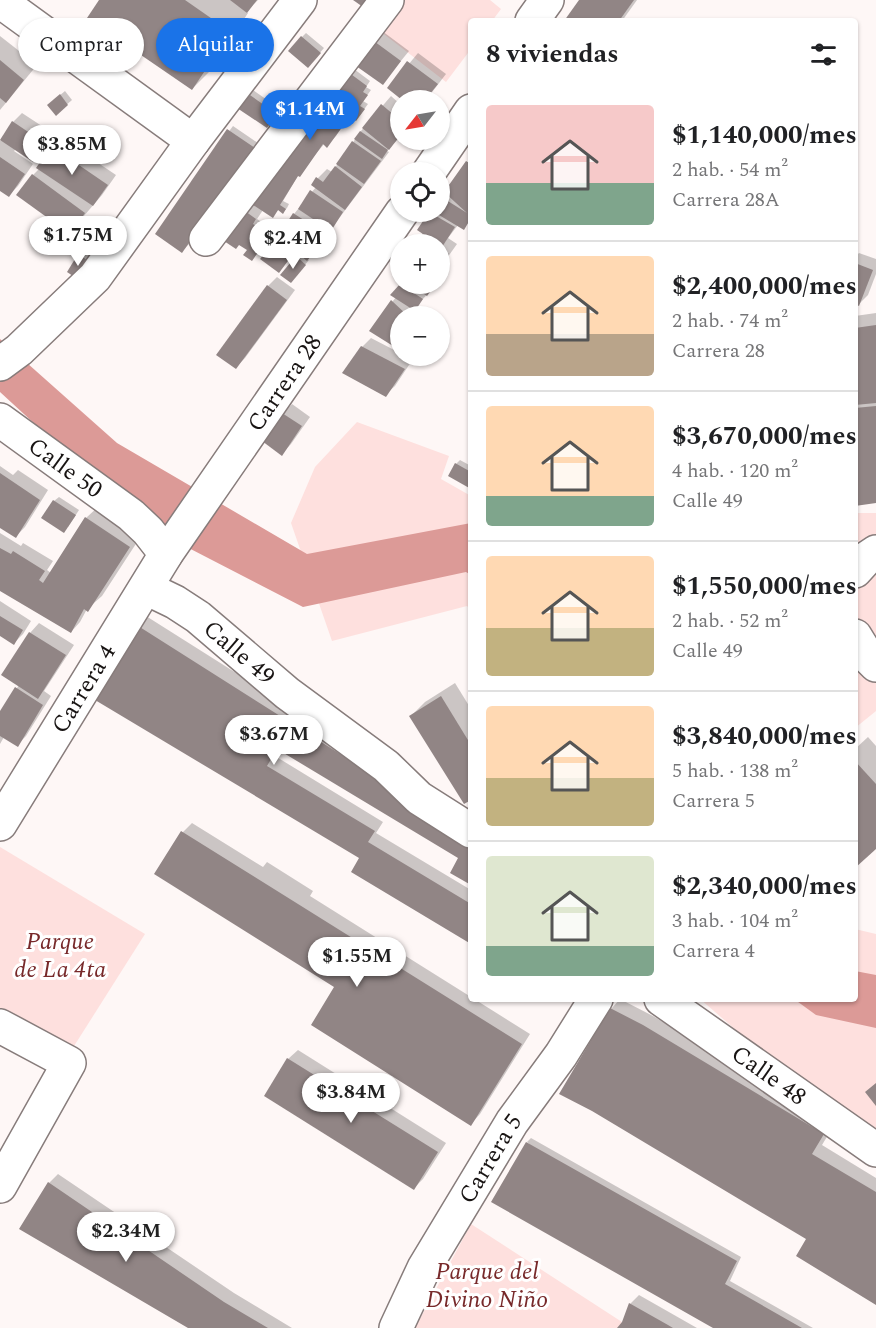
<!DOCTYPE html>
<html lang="es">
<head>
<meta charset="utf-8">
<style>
	:root { --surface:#fff; --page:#f2f2f2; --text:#202124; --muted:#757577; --line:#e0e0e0; --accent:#1a73e8 }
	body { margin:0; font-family:Spectral,serif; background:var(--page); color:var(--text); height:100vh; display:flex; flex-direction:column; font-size:22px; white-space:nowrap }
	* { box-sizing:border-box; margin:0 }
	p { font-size:20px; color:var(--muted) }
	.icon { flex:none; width:33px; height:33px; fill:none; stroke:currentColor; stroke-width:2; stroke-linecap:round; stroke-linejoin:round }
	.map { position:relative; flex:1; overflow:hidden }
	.details { position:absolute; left:468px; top:18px; width:390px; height:984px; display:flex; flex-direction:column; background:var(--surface); border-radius:6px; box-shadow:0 2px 4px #0004 }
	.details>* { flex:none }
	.hud { position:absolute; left:18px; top:18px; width:360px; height:54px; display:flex; gap:12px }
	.needle { width:39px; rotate:239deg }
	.tools { position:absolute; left:390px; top:90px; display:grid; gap:12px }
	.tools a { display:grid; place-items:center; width:60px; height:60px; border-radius:50%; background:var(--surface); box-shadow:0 2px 4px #0004; font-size:30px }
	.price { position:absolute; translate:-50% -51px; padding:0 14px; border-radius:21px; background:#fff; color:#222; font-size:20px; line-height:39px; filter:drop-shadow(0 2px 3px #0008) }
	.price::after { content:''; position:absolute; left:50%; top:36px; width:18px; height:14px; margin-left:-9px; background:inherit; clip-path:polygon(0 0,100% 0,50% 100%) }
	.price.active { background:var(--accent); color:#fff }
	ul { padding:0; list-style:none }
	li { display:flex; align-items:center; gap:18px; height:150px; padding:0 18px }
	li+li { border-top:2px solid var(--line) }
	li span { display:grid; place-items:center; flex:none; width:168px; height:120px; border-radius:6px; color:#555 }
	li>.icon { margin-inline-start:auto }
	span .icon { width:72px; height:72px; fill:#fffc; stroke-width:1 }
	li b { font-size:26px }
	h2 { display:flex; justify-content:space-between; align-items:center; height:72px; padding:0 18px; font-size:26px }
	.pill { padding:0 21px; border-radius:27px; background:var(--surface); box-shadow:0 2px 4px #0004; font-size:21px; line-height:54px }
	.pill.active { background:var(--accent); color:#fff }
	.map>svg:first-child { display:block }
	.green { fill:#fee0de }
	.water { fill:#dc9a97 }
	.shadow { fill:#0003 }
	.building { fill:#918585 }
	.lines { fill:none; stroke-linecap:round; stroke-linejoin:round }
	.minor-casing { stroke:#877c7b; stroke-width:36 }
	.minor { stroke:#fff; stroke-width:33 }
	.labels { text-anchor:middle; stroke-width:6; stroke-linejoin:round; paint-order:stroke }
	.street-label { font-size:24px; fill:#181413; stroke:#fff }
	.park-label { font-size:24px; font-style:italic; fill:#77292a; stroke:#fff }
</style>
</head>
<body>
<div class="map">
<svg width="876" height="1328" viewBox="0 0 876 1328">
	<rect width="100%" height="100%" fill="#fef7f6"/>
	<!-- green -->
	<g class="green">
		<polygon points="398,0 490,0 501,9 492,21 471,21 471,49 446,82 376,28"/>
		<polygon points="357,422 449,456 441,479 471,496 471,610 467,606 332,641 291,523 315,467"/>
		<polygon points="855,513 876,513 876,711 855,728"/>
		<polygon points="0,847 145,934 69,1054 0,1018"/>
		<polygon points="855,929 876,934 876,1137 809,1093 700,999 855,999"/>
		<polygon points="471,1224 622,1322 618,1328 415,1328"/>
	</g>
	<!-- water -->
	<g class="water">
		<polygon points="0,339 117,443 307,554 471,523 471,575 466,572 303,607 179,543 87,472 0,392"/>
		<polygon points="855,971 876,975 876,1028 816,1015 794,999 855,999"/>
	</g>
	<!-- shadow -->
	<g class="shadow">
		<polygon points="101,0 258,0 246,12 248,13 210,71 192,89"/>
		<polygon points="581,0 637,0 622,21 566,21"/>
		<polygon points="378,28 409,51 383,83 368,37"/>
		<polygon points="306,33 324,48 312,62 302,37"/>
		<polygon points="0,36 37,65 0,110"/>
		<polygon points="418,53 446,74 426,100 405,100 389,88"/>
		<polygon points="350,66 370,81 366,87 371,90 363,101 368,104 360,115 350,115 336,136 327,145 325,143 299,174 283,201 289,204 287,208 283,212 279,209 273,216 263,210 257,219 273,230 256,255 239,243 220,237"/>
		<polygon points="253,90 280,109 271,122 239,107"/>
		<polygon points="65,91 72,100 56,114 53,101"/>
		<polygon points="391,96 400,104 400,136 387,151 389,152 334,225 328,237 307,259 309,260 295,277 297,257 301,253 304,255 306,252 300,247 308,239 303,236 292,247 296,249 283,267 276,241 280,237 283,240 294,214 316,187 313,185 318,178 327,169 332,172 361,131"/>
		<polygon points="22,113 54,134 42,151 33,160 16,149 14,151 33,164 18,186 9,195 0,189 0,141 13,122"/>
		<polygon points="233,126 258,143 191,242 182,251 192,181"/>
		<polygon points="61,138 116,175 102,195 70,232 33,175 40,168 52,147"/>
		<polygon points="471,158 471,218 464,228 458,225 448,238 457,244 440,268 440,244 415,244 423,233 419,230 431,212 440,212 440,203 448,194"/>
		<polygon points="83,251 93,257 83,274 79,255"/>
		<polygon points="859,253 876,259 876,274 868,295 859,304 855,302 855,257"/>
		<polygon points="277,277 295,290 245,358 236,367 268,286"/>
		<polygon points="402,284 436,284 416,307 420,310 415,316 400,316 400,337 393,344 371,330 396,297 393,295"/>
		<polygon points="876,313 876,502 855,505 855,316"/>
		<polygon points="371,338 400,353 400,356 406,356 413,359 395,386 385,395 362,347"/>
		<polygon points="292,404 310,417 291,444 282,454 264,441 283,414"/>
		<polygon points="460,460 471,466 471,487 456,464"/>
		<polygon points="0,466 13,475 18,470 48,490 25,527 16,536 0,526"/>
		<polygon points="59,497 79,510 68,527 54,501"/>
		<polygon points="100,505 143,533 102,596 87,609 80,622 71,632 0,590 0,533 21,546 23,543 53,561 47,570 51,573 86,518"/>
		<polygon points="0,601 31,621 23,634 14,643 0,635"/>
		<polygon points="146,616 331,733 471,841 471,884 468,849 280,748 275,756 383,822 376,833 471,890 471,942 361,858 92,697"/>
		<polygon points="39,623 74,645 44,691 51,696 26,736 17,745 4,737 0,744 0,714 19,685 30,633"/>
		<polygon points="455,683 471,709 471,798 411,716 425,702"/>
		<polygon points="868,737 876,746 876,847 855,866 855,749"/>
		<polygon points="192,823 263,867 267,862 313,891 310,896 530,1034 480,1114 471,1124 336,986 157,874 183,832"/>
		<polygon points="620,999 653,1016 762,1082 837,1120 822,1145 876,1178 876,1303 808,1239 611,1009"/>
		<polygon points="298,1050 446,1143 423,1179 414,1188 288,1059"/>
		<polygon points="531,1138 741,1257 730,1281 813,1328 716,1328 527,1142"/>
		<polygon points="58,1174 234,1293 292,1328 191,1328 49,1183"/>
		<polygon points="639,1295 697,1328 619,1328 624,1322 630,1304"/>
	</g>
	<!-- building -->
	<g class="building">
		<polygon points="99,0 185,0 231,32 192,90 87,18"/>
		<polygon points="230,0 257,0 247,13"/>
		<polygon points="353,0 369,0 363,7"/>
		<polygon points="579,0 634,0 619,21 564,21"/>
		<polygon points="301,36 321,53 308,68 288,51"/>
		<polygon points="367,36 401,61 383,85 349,61"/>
		<polygon points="0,60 24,80 6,103 0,98"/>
		<polygon points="407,61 438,84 425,100 402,100 387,88"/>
		<polygon points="344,69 367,86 363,92 368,95 360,106 365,109 356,121 350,116 327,148 323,144 300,177 298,176 280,205 286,209 283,214 278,210 273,218 247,201"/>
		<polygon points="247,93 277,114 267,128 237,108"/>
		<polygon points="60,94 68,105 56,116 47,105"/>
		<polygon points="381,104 400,120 400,136 389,150 362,128"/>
		<polygon points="12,121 46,144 33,162 0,140"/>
		<polygon points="227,129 255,148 182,253 155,234"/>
		<polygon points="360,131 388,150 382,159 354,139"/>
		<polygon points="352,141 381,161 364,184 336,164"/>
		<polygon points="51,146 108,185 93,206 36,168"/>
		<polygon points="0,157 25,174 9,197 0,191"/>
		<polygon points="466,161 471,164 471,218 464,230 434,212 440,212 440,203 443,198 467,213 444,192"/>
		<polygon points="335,166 362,187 345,210 311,185 316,177 323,182"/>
		<polygon points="32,174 85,213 70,234 16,195"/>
		<polygon points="310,190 343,212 331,231 298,209"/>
		<polygon points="238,206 256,219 253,224 270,235 252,261 243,255 247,250 239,245 236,249 218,237"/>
		<polygon points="429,212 455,227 442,247 417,230"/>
		<polygon points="293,213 327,235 319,248 300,236 293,248 281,240 286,232 283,229"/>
		<polygon points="420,234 435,244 413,244"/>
		<polygon points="275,240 293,254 279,273 260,259"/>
		<polygon points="303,242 315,251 307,261 301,256 304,252 298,247"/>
		<polygon points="440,247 449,254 440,268"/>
		<polygon points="78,254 90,262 79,280 67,272"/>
		<polygon points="296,256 306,265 291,283 280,275"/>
		<polygon points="855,263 873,270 859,306 855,304"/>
		<polygon points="400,284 423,299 415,311 390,295"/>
		<polygon points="409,284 436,284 427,296"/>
		<polygon points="267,285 287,300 236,369 216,355"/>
		<polygon points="391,300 408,316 400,316 400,336 393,346 369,331"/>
		<polygon points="876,325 876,403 855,405 855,328"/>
		<polygon points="361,346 405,369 386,397 342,373"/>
		<polygon points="876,406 876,503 855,506 855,408"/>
		<polygon points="282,413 302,426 282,456 262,441"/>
		<polygon points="455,463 471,472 471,489 448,476"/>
		<polygon points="0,473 40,500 16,538 0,528"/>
		<polygon points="53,500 76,515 64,533 41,518"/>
		<polygon points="85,517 130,547 88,612 84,609 71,633 0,591 0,548 11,554 13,551 45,571 39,580 43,583"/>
		<polygon points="0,616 23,630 14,645 0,636"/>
		<polygon points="135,624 367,771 398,801 471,848 471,885 450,873 458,858 277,749 267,766 375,831 368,842 471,904 471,944 351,872 359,858 90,697"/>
		<polygon points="29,632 66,655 38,699 1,675"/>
		<polygon points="15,687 43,705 18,747 0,736 0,711"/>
		<polygon points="441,696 471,745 471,800 464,804 409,716"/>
		<polygon points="855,761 876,784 876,849 855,868"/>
		<polygon points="181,831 522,1044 471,1126 311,1025 334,987 154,874"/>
		<polygon points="610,1008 643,1025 824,1134 812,1154 876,1192 876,1305 796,1256 806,1239 592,1111 559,1094"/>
		<polygon points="287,1058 438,1152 414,1190 264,1096"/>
		<polygon points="876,1083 876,1106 865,1092"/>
		<polygon points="526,1142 737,1261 725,1284 802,1328 713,1328 491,1202"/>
		<polygon points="48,1182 224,1302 268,1328 188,1328 19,1229"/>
		<polygon points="629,1303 668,1325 673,1328 617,1328 622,1322"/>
	</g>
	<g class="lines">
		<!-- minor casing -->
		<g class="minor-casing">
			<g id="minor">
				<polyline points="0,1 193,141"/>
				<polyline points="532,21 547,0"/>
				<polyline points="429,172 471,111"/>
				<polyline points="206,239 387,0"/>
				<polyline points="0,364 19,350 95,277 193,141 300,0"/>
				<path id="s1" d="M0,420l131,95 17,16 18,23"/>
				<polyline points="855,571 867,558 876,552"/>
				<path id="s2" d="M146,588l29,14 23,15 89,76 99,73 33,32 52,33"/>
				<polyline points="855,636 868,657 876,665"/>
				<path id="s3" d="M0,824l166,-270 236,-342"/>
				<path id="s4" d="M661,999l215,151"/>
				<polyline points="0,1026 69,1063 0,1186"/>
				<path id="s5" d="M396,1328l28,-60 88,-146 49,-67 35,-56"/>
			</g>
		</g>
		<!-- minor -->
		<use href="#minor" class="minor"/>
	</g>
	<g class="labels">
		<!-- street labels -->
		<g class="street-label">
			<text dy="8" stroke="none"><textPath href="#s3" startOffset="525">Carrera 28</textPath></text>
			<text dy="8" stroke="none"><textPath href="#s1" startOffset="81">Calle 50</textPath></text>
			<text dy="8" stroke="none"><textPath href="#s2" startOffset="114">Calle 49</textPath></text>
			<text dy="8" stroke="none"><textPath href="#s3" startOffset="159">Carrera 4</textPath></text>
			<text dy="8" stroke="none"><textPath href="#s4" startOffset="132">Calle 48</textPath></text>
			<text dy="8" stroke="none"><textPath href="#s5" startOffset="194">Carrera 5</textPath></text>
		</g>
		<!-- park labels -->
		<g class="park-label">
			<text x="60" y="949">Parque<tspan x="60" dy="28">de La 4ta</tspan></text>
			<text x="487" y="1279">Parque del<tspan x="487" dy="28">Divino Niño</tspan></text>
		</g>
	</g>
</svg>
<div class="tools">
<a><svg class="needle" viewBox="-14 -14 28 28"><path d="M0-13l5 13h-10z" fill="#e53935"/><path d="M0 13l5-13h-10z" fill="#757577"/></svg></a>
<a><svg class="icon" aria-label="locate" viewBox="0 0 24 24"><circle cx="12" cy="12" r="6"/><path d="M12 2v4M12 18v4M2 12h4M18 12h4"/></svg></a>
<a>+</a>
<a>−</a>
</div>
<b class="price active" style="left:310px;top:141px">$1.14M</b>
<b class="price" style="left:72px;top:176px">$3.85M</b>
<b class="price" style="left:78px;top:267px">$1.75M</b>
<b class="price" style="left:293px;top:270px">$2.4M</b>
<b class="price" style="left:274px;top:766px">$3.67M</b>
<b class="price" style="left:357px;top:988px">$1.55M</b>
<b class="price" style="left:351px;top:1124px">$3.84M</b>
<b class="price" style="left:126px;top:1263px">$2.34M</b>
<div class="hud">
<a class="pill">Comprar</a>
<a class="pill active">Alquilar</a>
</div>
<section class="details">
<h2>8 viviendas<svg class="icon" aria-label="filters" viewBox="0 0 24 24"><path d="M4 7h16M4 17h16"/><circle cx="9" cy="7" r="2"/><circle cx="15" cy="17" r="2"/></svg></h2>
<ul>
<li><span style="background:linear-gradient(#f6c9c9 65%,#7fa58c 0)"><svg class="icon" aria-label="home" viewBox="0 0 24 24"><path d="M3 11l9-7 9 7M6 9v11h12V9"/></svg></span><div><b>$1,140,000/mes</b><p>2 hab. · 54 m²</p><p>Carrera 28A</p></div></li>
<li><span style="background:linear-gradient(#ffd9b3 65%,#b9a48a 0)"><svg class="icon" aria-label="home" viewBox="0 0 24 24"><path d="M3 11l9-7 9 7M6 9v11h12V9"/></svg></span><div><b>$2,400,000/mes</b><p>2 hab. · 74 m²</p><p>Carrera 28</p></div></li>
<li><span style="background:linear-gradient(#ffd9b3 75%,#7fa58c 0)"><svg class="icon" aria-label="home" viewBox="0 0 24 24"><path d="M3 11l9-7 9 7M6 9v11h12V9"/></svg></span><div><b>$3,670,000/mes</b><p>4 hab. · 120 m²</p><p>Calle 49</p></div></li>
<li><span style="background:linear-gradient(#ffd9b3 60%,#c2b280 0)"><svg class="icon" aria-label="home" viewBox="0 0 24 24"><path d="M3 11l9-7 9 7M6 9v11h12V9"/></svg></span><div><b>$1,550,000/mes</b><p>2 hab. · 52 m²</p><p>Calle 49</p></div></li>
<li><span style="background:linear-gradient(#ffd9b3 60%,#c2b280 0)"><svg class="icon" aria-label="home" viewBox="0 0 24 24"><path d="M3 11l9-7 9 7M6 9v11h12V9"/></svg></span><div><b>$3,840,000/mes</b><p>5 hab. · 138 m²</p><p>Carrera 5</p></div></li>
<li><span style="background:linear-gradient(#dfe7d0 75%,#7fa58c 0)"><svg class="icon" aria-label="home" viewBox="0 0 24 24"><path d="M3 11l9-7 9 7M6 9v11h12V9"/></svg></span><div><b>$2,340,000/mes</b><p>3 hab. · 104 m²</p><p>Carrera 4</p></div></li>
</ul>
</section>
</div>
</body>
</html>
